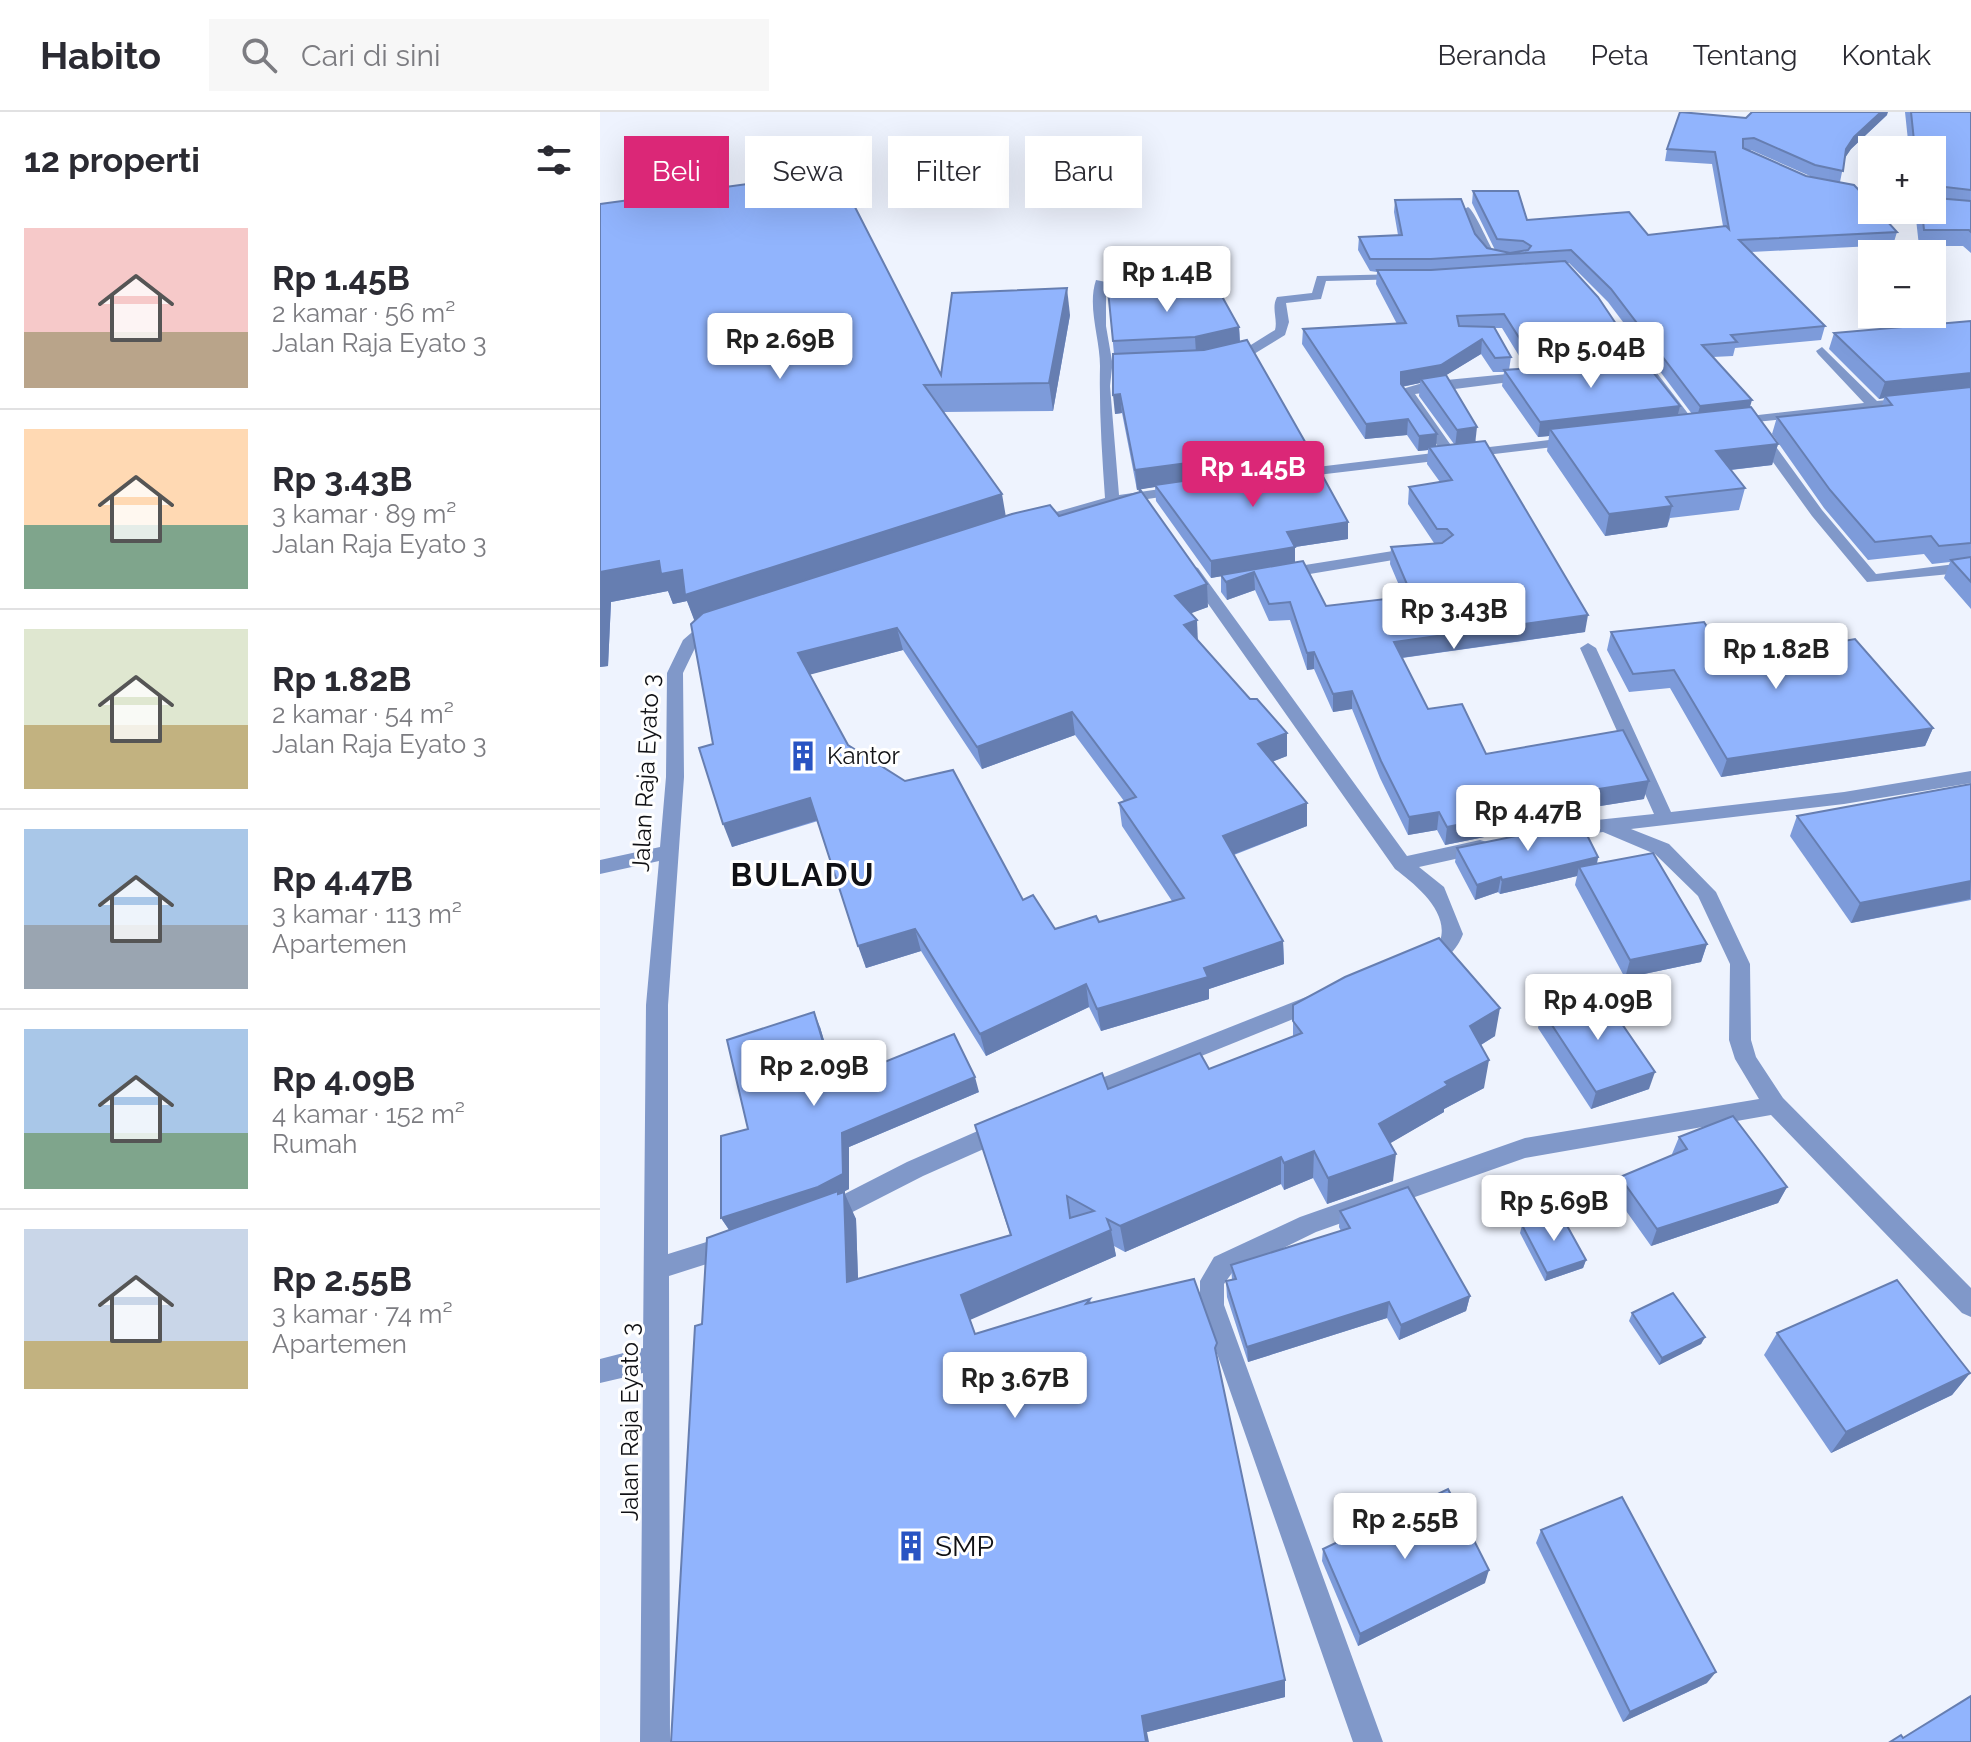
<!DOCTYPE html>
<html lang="id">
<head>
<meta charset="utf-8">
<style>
	:root { --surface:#fff; --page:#f7f7f7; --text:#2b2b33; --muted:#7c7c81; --line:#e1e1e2; --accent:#db2777 }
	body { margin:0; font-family:Raleway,sans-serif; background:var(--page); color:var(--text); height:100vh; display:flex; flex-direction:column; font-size:30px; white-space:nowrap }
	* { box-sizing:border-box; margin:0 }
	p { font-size:26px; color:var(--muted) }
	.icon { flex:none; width:44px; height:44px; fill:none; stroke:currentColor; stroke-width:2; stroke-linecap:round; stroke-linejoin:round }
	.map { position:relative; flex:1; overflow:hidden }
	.drawer { display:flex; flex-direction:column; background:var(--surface); width:600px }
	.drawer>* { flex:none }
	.top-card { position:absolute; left:24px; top:24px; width:760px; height:72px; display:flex; gap:16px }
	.fabs { position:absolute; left:1258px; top:24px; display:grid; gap:16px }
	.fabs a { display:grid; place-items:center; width:88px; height:88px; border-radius:0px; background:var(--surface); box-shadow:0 8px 32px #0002; font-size:40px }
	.price { position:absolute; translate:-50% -68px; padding:0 18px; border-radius:8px; background:#fff; color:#222; font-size:26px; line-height:52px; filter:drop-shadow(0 2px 4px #0008) }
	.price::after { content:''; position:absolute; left:50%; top:48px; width:24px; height:18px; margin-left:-12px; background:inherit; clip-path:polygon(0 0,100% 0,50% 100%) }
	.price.current { background:var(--accent); color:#fff }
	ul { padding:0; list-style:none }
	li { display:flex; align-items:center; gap:24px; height:200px; padding:0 24px }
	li+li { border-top:2px solid var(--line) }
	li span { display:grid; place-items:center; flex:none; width:224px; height:160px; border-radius:0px; color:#555 }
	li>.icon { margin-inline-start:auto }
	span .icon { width:96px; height:96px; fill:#fffc; stroke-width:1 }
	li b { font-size:34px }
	h2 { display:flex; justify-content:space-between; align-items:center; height:96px; padding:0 24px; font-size:34px }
	.pill { padding:0 28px; border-radius:0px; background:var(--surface); box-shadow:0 8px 32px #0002; font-size:28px; line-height:72px }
	.pill.current { background:var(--accent); color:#fff }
	header { display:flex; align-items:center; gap:48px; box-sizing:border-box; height:112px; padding:0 40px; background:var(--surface); border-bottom:2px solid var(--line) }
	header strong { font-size:38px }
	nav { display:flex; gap:44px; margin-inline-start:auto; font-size:28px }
	.search { width:560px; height:72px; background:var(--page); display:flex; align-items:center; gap:20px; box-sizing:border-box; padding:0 28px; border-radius:0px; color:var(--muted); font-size:30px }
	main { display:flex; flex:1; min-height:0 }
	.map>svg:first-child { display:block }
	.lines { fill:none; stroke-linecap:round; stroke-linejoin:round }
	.minor { fill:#8098c9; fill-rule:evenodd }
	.wall { fill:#7d9bda; fill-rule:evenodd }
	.shaded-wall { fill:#667eb1 }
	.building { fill:#91b4fd; stroke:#667eb1; stroke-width:2; fill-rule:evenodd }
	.labels { text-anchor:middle; stroke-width:6; stroke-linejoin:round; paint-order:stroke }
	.poi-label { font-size:24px; fill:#101115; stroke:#fff; text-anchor:start }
	.street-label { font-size:24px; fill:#101115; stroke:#fff }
	.near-poi-label { font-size:28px; fill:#101115; stroke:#fff; text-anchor:start }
	.district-label { font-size:32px; font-weight:bold; letter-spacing:2px; fill:#101115; stroke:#fff }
</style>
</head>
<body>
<header>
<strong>Habito</strong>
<div class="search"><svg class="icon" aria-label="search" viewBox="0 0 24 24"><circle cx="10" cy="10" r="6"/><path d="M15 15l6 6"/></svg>Cari di sini</div>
<nav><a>Beranda</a><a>Peta</a><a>Tentang</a><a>Kontak</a></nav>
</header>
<main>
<section class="drawer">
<h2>12 properti<svg class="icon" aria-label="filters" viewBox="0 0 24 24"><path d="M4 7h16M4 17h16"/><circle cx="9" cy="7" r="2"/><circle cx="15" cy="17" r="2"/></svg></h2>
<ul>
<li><span style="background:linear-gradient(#f6c9c9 65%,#b9a48a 0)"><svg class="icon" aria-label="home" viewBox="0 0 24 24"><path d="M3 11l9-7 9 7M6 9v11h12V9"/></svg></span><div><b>Rp 1.45B</b><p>2 kamar · 56 m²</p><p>Jalan Raja Eyato 3</p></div></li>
<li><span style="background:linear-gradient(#ffd9b3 60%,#7fa58c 0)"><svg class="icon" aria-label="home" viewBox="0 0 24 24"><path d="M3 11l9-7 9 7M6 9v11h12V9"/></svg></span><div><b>Rp 3.43B</b><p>3 kamar · 89 m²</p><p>Jalan Raja Eyato 3</p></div></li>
<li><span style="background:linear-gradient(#dfe7d0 60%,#c2b280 0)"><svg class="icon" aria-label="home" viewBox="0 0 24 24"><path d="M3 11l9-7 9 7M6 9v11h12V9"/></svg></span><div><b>Rp 1.82B</b><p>2 kamar · 54 m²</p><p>Jalan Raja Eyato 3</p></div></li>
<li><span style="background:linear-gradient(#a9c7e8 60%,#9aa5b1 0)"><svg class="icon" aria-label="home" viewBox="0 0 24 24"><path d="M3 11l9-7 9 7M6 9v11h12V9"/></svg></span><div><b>Rp 4.47B</b><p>3 kamar · 113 m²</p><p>Apartemen</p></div></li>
<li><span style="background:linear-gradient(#a9c7e8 65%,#7fa58c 0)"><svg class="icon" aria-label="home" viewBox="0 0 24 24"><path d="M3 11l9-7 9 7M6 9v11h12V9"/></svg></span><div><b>Rp 4.09B</b><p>4 kamar · 152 m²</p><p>Rumah</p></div></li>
<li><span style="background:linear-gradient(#c9d6e8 70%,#c2b280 0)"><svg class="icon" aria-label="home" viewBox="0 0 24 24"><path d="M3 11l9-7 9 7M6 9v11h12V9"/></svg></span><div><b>Rp 2.55B</b><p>3 kamar · 74 m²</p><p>Apartemen</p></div></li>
</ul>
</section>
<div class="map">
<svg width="1371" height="1630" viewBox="0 0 1371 1630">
	<rect width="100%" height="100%" fill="#eef3fe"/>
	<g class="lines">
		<!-- minor -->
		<g class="minor">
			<polygon points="1237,74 1272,80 1272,86 1233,79 1232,77"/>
			<path d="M868,95c7,4 22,41 30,52l-2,2h-8l-16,-24 -9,-27z"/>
			<path d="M803,162l4,1v4l-81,2 -5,18 -35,4 3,19 -4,13 -31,19 -28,6 -6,-4 26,-8 29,-18c3,-11 -4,-22 2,-33l35,-4 5,-17z"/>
			<path d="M496,168l10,2v44l6,35 26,-2 6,4 -6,4 -26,1 -2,18 9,109 62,-9 7,4 -7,4 -67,10 -76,22h-10v-6l77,-22c-3,-44 -6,-88 -5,-132 0,-28 -13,-59 -4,-86z"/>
			<polygon points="1013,214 1021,214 1096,312 1096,318 1086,318 1013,220"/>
			<polygon points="1222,235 1277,289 1307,286 1314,290 1307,294 1127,313 1127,307 1132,306 1264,291 1218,242 1216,239"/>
			<polygon points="929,260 934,261 934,267 815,282 855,339 974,325 979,326 979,332 692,366 685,362 692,358 842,340 800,280 802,277 826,270"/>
			<polygon points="1156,321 1166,321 1222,398 1276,462 1371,450 1371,460 1267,470 1212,404 1154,324"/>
			<polygon points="818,435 826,440 823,443 680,467 672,462 680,457"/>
			<path d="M593,454l5,2 209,288 73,-16 7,2 2,5 -2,5 -68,15 25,20 19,47c-6,17 -26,38 -46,31l-3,-5 3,-5 23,-14c10,-29 -25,-57 -45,-72l-210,-298z"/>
			<polygon points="117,509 125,514 110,521 96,534 83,561 84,665 68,893 68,1142 129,1123 138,1126 141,1134 138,1142 69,1164 70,1630 40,1630 43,1261 0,1271 0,1247 43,1236 46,893 59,749 0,762 0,748 60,735 66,665 67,561 83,528 98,515"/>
			<polygon points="988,531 996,536 1071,700 1244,680 1371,659 1371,671 1244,692 1031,717 1069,732 1116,780 1150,852 1151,928 1156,945 1183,986 1371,1176 1371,1205 1362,1201 1171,1003 925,1046 716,1120 632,1161 624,1172 624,1193 783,1630 753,1630 600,1193 600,1169 614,1145 700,1105 925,1026 1159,987 1135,947 1129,928 1130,852 1098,784 1055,742 1003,720 958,726 949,719 958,712 1054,702 980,536"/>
			<polygon points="716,881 723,883 726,889 723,895 490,989 482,992 474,989 471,983 474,977"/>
			<polygon points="405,1007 413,1010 416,1017 413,1024 323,1064 233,1110 225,1113 217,1110 213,1103 217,1096 307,1050"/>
		</g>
	</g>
	<!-- wall -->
	<g class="wall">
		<polygon points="1305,0 1371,0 1371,141 1363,134 1319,134 1315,98 1332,98 1332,38 1309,38"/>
		<path d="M1287,3l-36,34 -6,8 -5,25 57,50 -4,13 -142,7 74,74 -4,14 -86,8 -2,8 -20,1 65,87 -6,21 -41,5 14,18 -6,22 -69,8 -3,9 -62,9 -58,-85 2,-15 -11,1 -36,-51 2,-14h-11l-12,-18 -35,21 30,67 109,190 -183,26 26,51 58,45 158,45 -75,12 -1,9 -123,25 -8,-15 -29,5 -28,-57 -28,-69 -19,3 -19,-43 -7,1 -17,-50 -21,1 -14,-31 -28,10 -6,-8v-16l-10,2 -55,-77 -1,-14 -16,2 69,118 -18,6 8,28 52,58 37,34v23l-14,5 34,65 -73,29 49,86 1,23 -75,25v10l-108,32 -12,-24 -103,49 -65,-105 -55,17 -48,-147 -86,26 -19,-103 -18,-123 -8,-20 -14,3 -5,-13 -57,11 -3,64 -8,1v-463l341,171 129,-60 -17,96 -109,1 61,104h54l80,-23v-4l-2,1 -15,-77 -7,1 -1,-60 -6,-64 76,1 55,36 1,15 68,105v16l40,76 -53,8v15l31,44 78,-9 -14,-33 1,-17 43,-4 -26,-39 1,-17 31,-5 -13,-18 1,-14 -10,1 -11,-16 -42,4 -63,-95 1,-15 94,-5 -21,-40 1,-12 -7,-1 -12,-21 1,-13 39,-2 -4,-23 1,-12 80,34 12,14 8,2 -23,-47 1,-12 54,29 121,15 75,-9 -11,-62 -47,-3 2,-12 79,-31zM1149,38h2l59,26h-4zM967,151h2l39,39 84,112 -14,1 -47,-53 2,-13zM895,216h7l25,41 -18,1 2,-13zM820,271l-1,13 35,48 -18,2 -34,-59zM303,538l79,119 93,-34 49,66 -5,2 3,23 50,75 -73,21 -44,7 -207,-184 -38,-71z"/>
		<polygon points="1371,209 1371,497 1344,466 1350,450 1332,452 1324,442 1268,448 1224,396 1172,322 1177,305 1282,294 1284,286 1279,287 1229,237 1234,221"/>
		<polygon points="1011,520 1129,549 1333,616 1325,634 1121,665 1070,576 1029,580 1007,538"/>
		<polygon points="1371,672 1371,788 1251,811 1190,724 1197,704"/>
		<polygon points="857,736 998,745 997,752 1107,832 1101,850 1025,866 975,773 977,764 900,782 898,780 875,788 855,750"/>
		<polygon points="693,893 895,924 881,933 884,976 844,997 844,1000 790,1031 793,1069 727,1092 713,1066 684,1078 681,1072 525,1140 514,1134 516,1144 370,1207 375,1222 490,1187 491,1191 619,1255 685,1568 685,1585 547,1620 102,1212 129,1118 121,1106 148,1017 220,915 236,969 379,980 249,1035 249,1077 241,1081 256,1107 258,1167 410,1123 375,1013 508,977 609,957 693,924"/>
		<polygon points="942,898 1049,977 991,997 938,916"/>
		<polygon points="1079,1025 1187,1075 1178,1091 1051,1134 1014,1082 1020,1065 1073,1043 1072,1042"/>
		<polygon points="740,1099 870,1184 866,1199 799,1228 787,1206 648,1250 627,1185 626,1169 632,1168 631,1153 741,1119 739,1115"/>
		<polygon points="922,1113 986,1148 983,1156 945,1169 920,1121"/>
		<polygon points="1032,1201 1105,1225 1101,1232 1059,1253 1029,1209"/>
		<polygon points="1177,1221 1370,1261 1352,1283 1231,1341 1164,1243"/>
		<polygon points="941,1418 1107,1571 1023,1610 936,1431"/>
		<polygon points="723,1437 885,1471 758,1534 722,1449"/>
	</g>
	<!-- shaded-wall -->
	<g class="shaded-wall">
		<polygon points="1281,0 1288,0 1287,3 1251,37 1243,49 1246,37 1254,25"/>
		<polygon points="467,176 470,203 453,299 449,271"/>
		<polygon points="639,215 640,232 596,241 595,225"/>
		<polygon points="882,227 881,242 840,267 821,267 820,271 800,275 801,260"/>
		<polygon points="1371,261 1371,277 1285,284 1284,286 1279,287 1285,270"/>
		<polygon points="520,282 522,301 515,302 513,283"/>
		<polygon points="1152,288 1148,302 1096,308 1100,294"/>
		<polygon points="1080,294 1076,310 950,317 949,324 938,325 940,310"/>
		<polygon points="808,307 807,323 765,327 766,312"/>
		<polygon points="877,315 875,333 855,335 857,318"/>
		<polygon points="837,322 836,337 829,335 828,338 818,339 819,324"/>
		<polygon points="1178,332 1172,353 1111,360 1116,339"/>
		<polygon points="708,335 707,354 555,373 555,375 537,378 535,358"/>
		<polygon points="402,382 407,411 96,513 87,489 73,492 68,479 11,490 8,554 0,555 0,460"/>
		<polygon points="1072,394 1067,415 1005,424 1009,402"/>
		<polygon points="748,410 748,427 695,435 695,452 611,466 611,449 687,420"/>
		<polygon points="654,460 655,478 627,488 626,470"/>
		<polygon points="607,472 608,495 576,507 575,484"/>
		<polygon points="988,503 985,520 793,547 794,530"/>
		<polygon points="597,508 598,531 584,513"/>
		<polygon points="297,516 303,538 205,564 198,541"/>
		<polygon points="714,540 714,557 707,558 707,541"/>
		<polygon points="752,579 752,597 733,600 733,582"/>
		<polygon points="472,600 475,623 382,657 377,635"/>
		<polygon points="1333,616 1325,634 1121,665 1127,647"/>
		<polygon points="687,621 687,644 659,655 658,632"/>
		<polygon points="1049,669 1044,687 969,699 968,708 845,733 847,715 967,682"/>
		<polygon points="210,686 218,708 132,735 123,712"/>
		<polygon points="707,691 707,714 624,746 623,724"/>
		<polygon points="839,700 837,718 808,723 809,705"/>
		<polygon points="998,745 995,760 979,755 977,764 900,782 902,768"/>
		<polygon points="901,765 898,780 875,788 877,773"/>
		<polygon points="1371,769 1370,787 1251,811 1260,791"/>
		<polygon points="315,817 321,839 266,856 258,834"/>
		<polygon points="683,829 684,852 609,877 609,887 501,919 497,897 604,856"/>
		<polygon points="1107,832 1101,850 1025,866 1030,848"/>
		<polygon points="486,872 489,895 386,944 380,922"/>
		<polygon points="900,896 895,924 866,942 870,914"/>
		<polygon points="214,900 220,915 241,985 235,970"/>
		<polygon points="889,948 884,976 844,997 844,1000 777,1039 779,1012 845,970"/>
		<polygon points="1055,960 1049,977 991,997 996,980"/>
		<polygon points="375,965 379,980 249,1035 249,1077 239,1082 244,1080 256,1107 259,1195 130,1119 121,1106 242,1021"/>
		<polygon points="714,1039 713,1066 684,1078 684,1051"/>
		<polygon points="796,1042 793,1069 727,1092 728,1066"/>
		<polygon points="681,1045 681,1072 525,1140 520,1114"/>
		<polygon points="1187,1075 1178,1091 1051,1134 1057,1117"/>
		<polygon points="511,1118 516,1144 370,1208 361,1183"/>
		<polygon points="986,1148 983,1156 945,1169 947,1161"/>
		<polygon points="870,1184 866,1199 799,1228 801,1213"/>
		<polygon points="789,1190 787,1206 648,1250 647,1235"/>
		<polygon points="1105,1225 1101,1232 1059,1253 1062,1246"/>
		<polygon points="1370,1261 1352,1283 1231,1341 1246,1320"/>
		<polygon points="889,1458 885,1471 758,1534 760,1522"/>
		<polygon points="1116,1560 1107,1571 1023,1610 1030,1600"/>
		<polygon points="685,1568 685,1585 547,1620 549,1630 546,1630 542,1604"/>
	</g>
	<!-- building -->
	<g class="building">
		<polygon points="1080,0 1146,6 1152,0 1281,0 1254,25 1246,37 1243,59 1215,53 1154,26 1143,27 1143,36 1206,64 1254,73 1272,92 1272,98 1277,98 1297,120 1139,128 1225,214 1131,223 1137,230 1102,233 1152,288 1100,294 1011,177 971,138 831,147 770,147 759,125 802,123 795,88 861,87 875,122 887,136 910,141 928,138 931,134 923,129 897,127 873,79 918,79 927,108 1029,100 1048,123 1126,114 1129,117 1115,40 1067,37"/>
		<polygon points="1311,0 1371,0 1371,78 1337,74 1333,82 1336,86 1371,89 1371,120 1369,118 1324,118 1322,98 1332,98 1332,38 1315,38"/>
		<polygon points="237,60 341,263 352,181 467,176 449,271 324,273 402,382 85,483 82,458 61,462 59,449 0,460 0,92"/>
		<polygon points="965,149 998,185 1033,237 930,243 904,202 857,204 859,214 894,215 911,245 895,246 882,227 841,253 801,260 801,272 837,322 819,324 808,307 766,312 703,217 806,211 777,158 831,158"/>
		<polygon points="583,174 584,179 619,179 639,215 595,225 513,229 508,178"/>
		<polygon points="1371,209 1371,261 1285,270 1234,221"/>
		<polygon points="647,228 708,335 535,358 520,282 513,283 513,242 604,238"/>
		<polygon points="1044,249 1080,294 940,310 904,258"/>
		<polygon points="846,263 877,315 857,318 821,267"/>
		<polygon points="1371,275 1371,431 1339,434 1331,424 1275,430 1230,378 1177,305 1292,293 1285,284"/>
		<polygon points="1151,295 1178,332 1116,339 1145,376 1066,385 1072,394 1009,402 950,317"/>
		<polygon points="885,329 988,503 794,530 828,597 862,592 886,642 1023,618 1049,669 967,682 971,690 847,715 839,700 809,705 781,649 752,579 733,582 714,540 707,541 690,490 669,492 654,460 626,470 621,463 703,449 726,494 812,484 791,435 842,431 853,423 847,417 837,417 809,375 852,368 829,335"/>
		<polygon points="715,350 748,410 687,420 695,435 611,449 555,373"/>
		<path d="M539,376l68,96 -32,12 22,24 -13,5 66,74h7l30,34 -29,11 49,59 -84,33 60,105 -79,27 4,9 -111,32 -11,-25 -106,50 -65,-105 -57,17 -48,-148 -87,26 -24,-76 14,-4 -22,-120 12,-11 309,-99 38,-9 9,11 81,-24zM297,516l80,119 95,-35 64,85 -17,6 65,95 -85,24 -3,-6 -41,13 -22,-34 -10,5 -70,-130 -48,11 -57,-36 -50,-92z"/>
		<polygon points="1371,445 1371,470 1351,448"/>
		<polygon points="1104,510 1129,549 1255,527 1333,616 1127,647 1074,558 1033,562 1011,520"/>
		<polygon points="1371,672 1371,769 1260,791 1197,704"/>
		<polygon points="981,711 998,745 902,768 901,765 877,773 857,736"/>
		<polygon points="1053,741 1107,832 1030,848 979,755"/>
		<path d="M839,826l61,70 -30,18 19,34 -44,22 3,3 -69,39 17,30 -68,24 -14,-27 -30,12 -3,-6 -161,69 -13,-7 4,11 -150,65 14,39 115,-35 -4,5 108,-25 23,64 -2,5 70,332 -143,36 4,26h-475l24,-416 7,-2 5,-86 131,-47v3l6,-2 3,90 164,-47 -36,-110 127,-52 6,16 92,-36 9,16 93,-36 -9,-12v-16l52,-28zM467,1084l27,15 -24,7z"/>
		<polygon points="1000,880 1055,960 996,980 942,898"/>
		<polygon points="214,900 235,970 354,922 375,965 242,1021 243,1062 218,1075 121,1106 121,1024 148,1017 127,928"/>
		<polygon points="1133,1004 1187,1075 1057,1117 1020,1065 1087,1037 1079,1025"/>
		<polygon points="808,1075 870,1184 801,1213 789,1190 647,1235 626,1169 636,1167 631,1153 750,1116 740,1099"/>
		<polygon points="960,1101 986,1148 947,1161 922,1113"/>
		<polygon points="1297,1168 1370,1261 1246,1320 1177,1221"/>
		<polygon points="1073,1181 1105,1225 1062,1246 1032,1201"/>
		<polygon points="848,1377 889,1458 760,1522 723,1437"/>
		<polygon points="1022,1385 1116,1560 1030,1600 941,1418"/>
		<polygon points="1371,1584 1371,1630 1290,1630 1301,1623 1303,1626"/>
	</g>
	<!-- icons -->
	<defs>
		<g id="building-bare" transform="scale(2.4)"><path d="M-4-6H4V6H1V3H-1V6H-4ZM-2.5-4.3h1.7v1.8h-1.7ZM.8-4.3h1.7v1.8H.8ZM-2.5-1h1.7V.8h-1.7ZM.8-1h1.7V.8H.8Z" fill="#2954c3" stroke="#fff" stroke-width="2.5" paint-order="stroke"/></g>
	</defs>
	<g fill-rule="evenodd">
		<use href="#building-bare" x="203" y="644"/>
		<use href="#building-bare" x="311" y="1434"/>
	</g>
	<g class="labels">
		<!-- poi labels -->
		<g class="poi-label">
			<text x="227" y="652">Kantor</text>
		</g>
		<!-- street labels -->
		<g class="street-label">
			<text transform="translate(46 661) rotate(-87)" y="8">Jalan Raja Eyato 3</text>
			<text transform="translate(30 1310) rotate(-90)" y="8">Jalan Raja Eyato 3</text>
		</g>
		<!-- near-poi labels -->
		<g class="near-poi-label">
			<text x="335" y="1444">SMP</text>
		</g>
		<!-- district labels -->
		<g class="district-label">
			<text x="203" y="774">BULADU</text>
		</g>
	</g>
</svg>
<div class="fabs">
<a>+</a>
<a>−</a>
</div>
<b class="price" style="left:567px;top:202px">Rp 1.4B</b>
<b class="price" style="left:180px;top:269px">Rp 2.69B</b>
<b class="price" style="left:991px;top:278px">Rp 5.04B</b>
<b class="price current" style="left:653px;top:397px">Rp 1.45B</b>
<b class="price" style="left:854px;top:539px">Rp 3.43B</b>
<b class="price" style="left:1176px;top:579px">Rp 1.82B</b>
<b class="price" style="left:928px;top:741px">Rp 4.47B</b>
<b class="price" style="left:998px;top:930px">Rp 4.09B</b>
<b class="price" style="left:214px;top:996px">Rp 2.09B</b>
<b class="price" style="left:954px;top:1131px">Rp 5.69B</b>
<b class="price" style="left:415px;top:1308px">Rp 3.67B</b>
<b class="price" style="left:805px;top:1449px">Rp 2.55B</b>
<div class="top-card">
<a class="pill current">Beli</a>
<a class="pill">Sewa</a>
<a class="pill">Filter</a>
<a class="pill">Baru</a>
</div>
</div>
</main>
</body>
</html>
